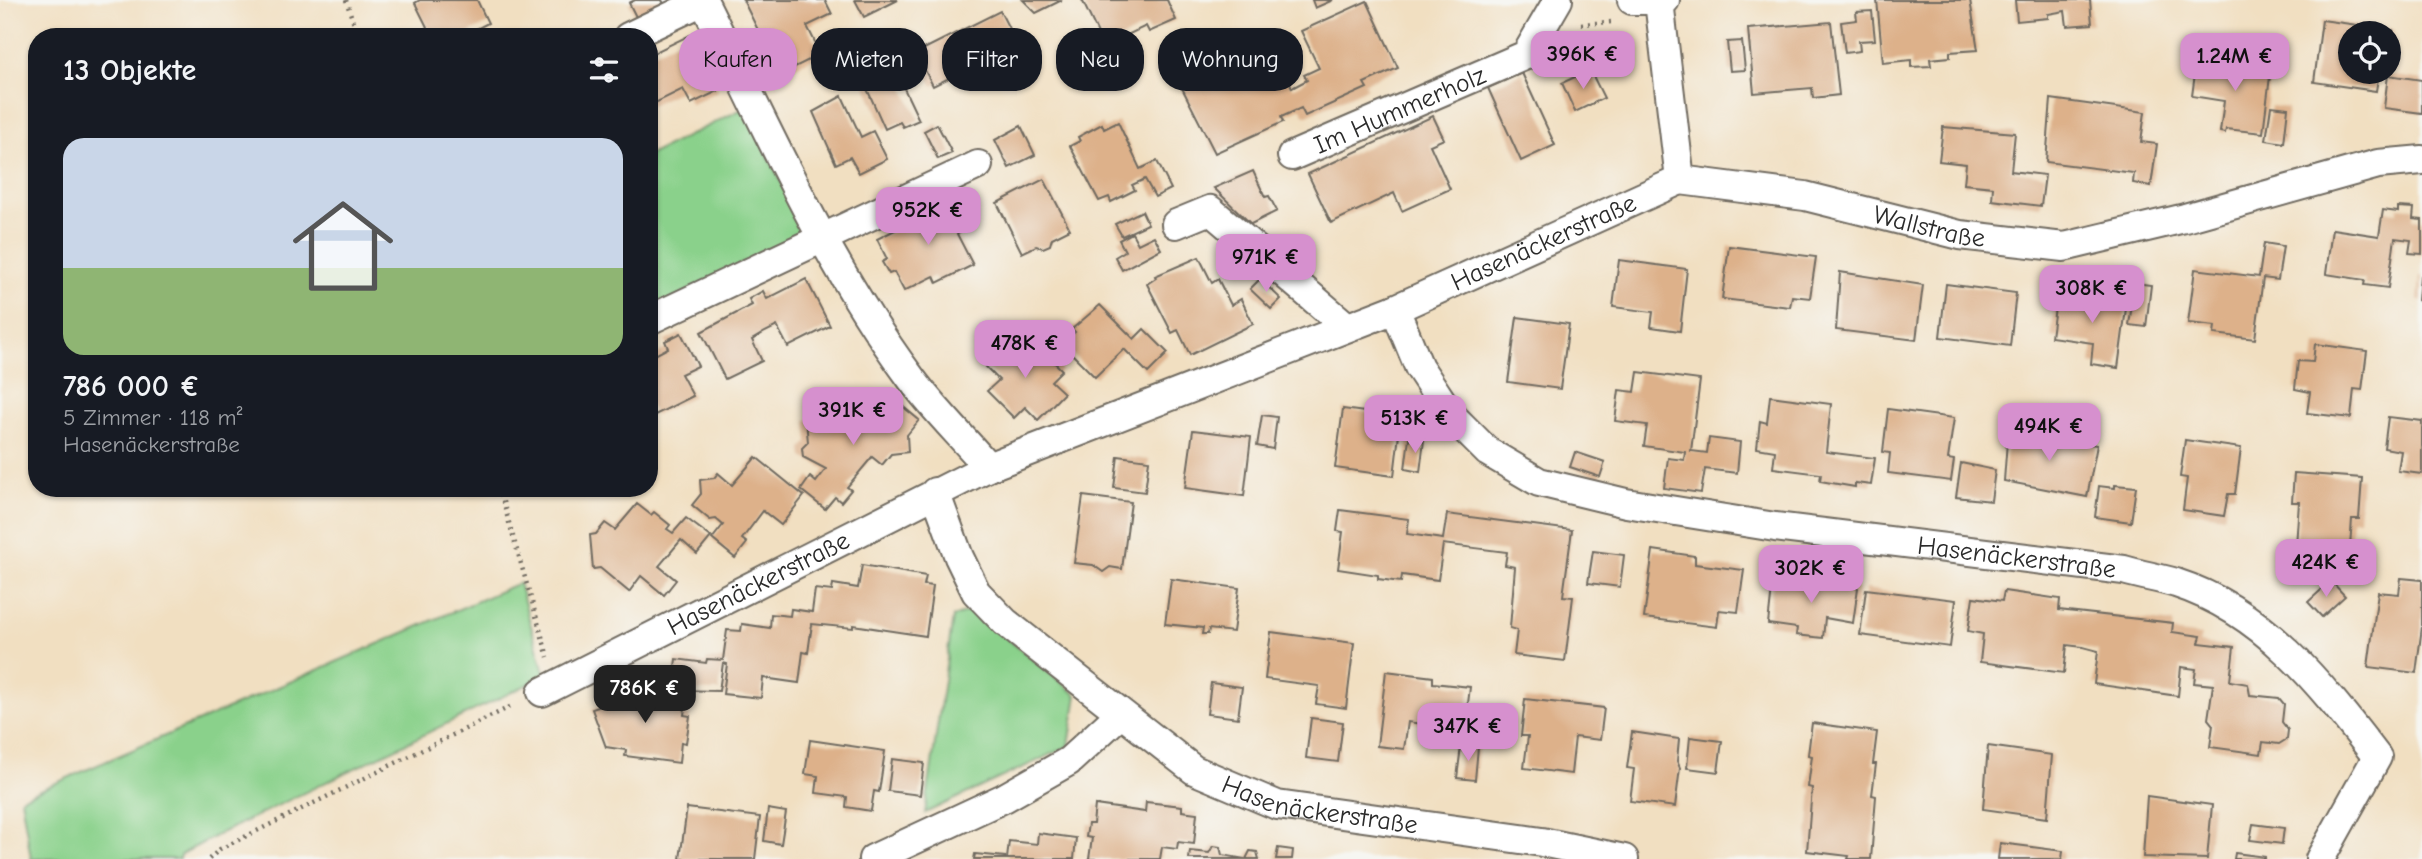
<!DOCTYPE html>
<html lang="de">
<head>
<meta charset="utf-8">
<style>
	:root { --surface:#171b24; --page:#20242c; --text:#f1f3f6; --muted:#9ea1a6; --line:#363941; --accent:#d690ce }
	body { margin:0; font-family:"Comic Neue",sans-serif; background:var(--page); color:var(--text); height:100vh; display:flex; flex-direction:column; font-size:26px; white-space:nowrap }
	* { box-sizing:border-box; margin:0 }
	p { font-size:23px; color:var(--muted) }
	.icon { flex:none; width:38px; height:38px; fill:none; stroke:currentColor; stroke-width:2; stroke-linecap:round; stroke-linejoin:round }
	.map { position:relative; flex:1; overflow:hidden }
	.drawer { position:absolute; left:28px; top:28px; width:630px; height:469px; display:flex; flex-direction:column; background:var(--surface); border-radius:28px; box-shadow:0 2px 5px #0004 }
	.drawer>* { flex:none }
	.guide { position:absolute; left:679px; top:28px; width:665px; height:63px; display:flex; gap:14px }
	.controls { position:absolute; left:2338px; top:21px; display:grid; gap:14px }
	.controls a { display:grid; place-items:center; width:63px; height:63px; border-radius:50%; background:var(--surface); box-shadow:0 2px 5px #0004; font-size:35px }
	.price { position:absolute; translate:-50% -60px; padding:0 16px; border-radius:14px; background:var(--accent); color:#111; font-size:23px; line-height:46px; filter:drop-shadow(0 2px 4px #0008) }
	.price::after { content:''; position:absolute; left:50%; top:42px; width:21px; height:16px; margin-left:-10px; background:inherit; clip-path:polygon(0 0,100% 0,50% 100%) }
	.price.active { background:#222; color:#fff }
	ul { padding:0; list-style:none }
	li { display:grid; align-content:center; gap:14px; height:371px; padding:0 35px }
	li+li { border-top:2px solid var(--line) }
	li span { display:grid; place-items:center; height:217px; border-radius:21px; color:#555 }
	li>.icon { margin-inline-start:auto }
	span .icon { width:126px; height:126px; fill:#fffc; stroke-width:1 }
	li b { font-size:30px }
	h2 { display:flex; justify-content:space-between; align-items:center; height:84px; padding:0 35px; font-size:30px }
	.tag { padding:0 24px; border-radius:28px; background:var(--surface); box-shadow:0 2px 5px #0004; font-size:24px; line-height:63px }
	.tag.active { background:var(--accent); color:#111 }
	.map>svg:first-child { display:block }
	.green { fill:#8ad18b; stroke:#5a7e5b; stroke-width:2 }
	.building { fill:#ddb18a }
	.lines { fill:none; stroke-linecap:round; stroke-linejoin:round }
	.minor-casing { stroke:#706a60; stroke-width:32 }
	.path { stroke:#706a60; stroke-width:4.5; stroke-dasharray:2 5; stroke-linecap:butt }
	.minor { stroke:#fff; stroke-width:28 }
	.labels { text-anchor:middle; stroke-width:5; stroke-linejoin:round; paint-order:stroke }
	.street-label { font-size:26px; fill:#2b2b2b; stroke:#f6f6f2 }
</style>
</head>
<body>
<div class="map">
<svg width="2422" height="859" viewBox="0 0 2422 859">
	<rect width="100%" height="100%" fill="#f6f6f2"/>
	<filter id="ink" filterUnits="userSpaceOnUse"><feTurbulence type="fractalNoise" baseFrequency=".0143" numOctaves="2"/><feDisplacementMap in="SourceGraphic" scale="14" xChannelSelector="R" yChannelSelector="G"/><feConvolveMatrix kernelMatrix="1 2 1 2 8 2 1 2 1" color-interpolation-filters="sRGB"/></filter>
	<filter id="wash" filterUnits="userSpaceOnUse"><feTurbulence type="fractalNoise" baseFrequency=".00686" numOctaves="4" result="noise"/><feDisplacementMap in="SourceGraphic" scale="28" xChannelSelector="R" yChannelSelector="G"/><feGaussianBlur stdDeviation="1.57" result="paint"/><feColorMatrix in="noise" values="0 0 0 0 0 0 0 0 0 0 0 0 0 0 0 0 0 1.4 0 .05"/><feComposite in="paint" operator="in"/></filter>
	<g filter="url(#wash)">
		<rect width="100%" height="100%" fill="#f1dfc1"/>
		<!-- green -->
		<g class="green">
			<polygon points="744,108 806,231 649,311 649,155"/>
			<polygon points="519,583 545,676 219,834 180,855 179,859 31,859 21,798"/>
			<polygon points="972,610 1077,695 1069,746 925,813 953,617"/>
		</g>
		<g id="blocks">
			<!-- building -->
			<g class="building">
				<polygon points="420,0 477,0 488,23 461,37 432,37 415,3"/>
				<polygon points="635,0 662,0 664,4 636,17 629,3"/>
				<polygon points="743,0 825,0 832,14 807,26 821,54 793,68 779,41 766,46"/>
				<polygon points="855,0 898,0 864,17"/>
				<polygon points="1023,0 1062,0 1036,13"/>
				<polygon points="1082,0 1167,0 1176,20 1149,32 1146,26 1104,46"/>
				<polygon points="1312,0 1333,0 1315,8"/>
				<polygon points="1877,0 1970,0 1978,50 1950,52 1950,57 1930,59 1931,66 1911,67 1911,60 1883,63"/>
				<polygon points="2015,0 2090,0 2092,24 2067,26 2065,11 2048,14 2048,18 2017,21"/>
				<polygon points="1367,1 1398,68 1364,83 1367,88 1305,116 1301,108 1281,117 1283,122 1215,153 1182,88 1272,47 1280,65 1283,64 1292,88 1307,80 1304,75 1319,68 1301,31"/>
				<polygon points="1000,11 1020,50 966,77 963,71 933,86 916,53"/>
				<polygon points="1872,11 1875,40 1859,41 1860,51 1845,53 1841,22 1857,20 1856,12"/>
				<polygon points="2322,20 2393,30 2390,52 2389,33 2350,33 2350,72 2379,72 2376,91 2314,82"/>
				<polygon points="1831,22 1839,95 1813,98 1812,88 1754,93 1748,29"/>
				<polygon points="690,35 718,91 691,104 683,89 649,106 649,55"/>
				<polygon points="1742,41 1745,70 1730,71 1727,42"/>
				<polygon points="2197,59 2271,68 2263,133 2226,129 2225,133 2220,132 2224,101 2192,96"/>
				<polygon points="893,65 919,120 903,127 900,122 885,129 863,80"/>
				<polygon points="1590,70 1604,98 1575,112 1562,83"/>
				<polygon points="1522,73 1555,145 1521,161 1488,88"/>
				<polygon points="2388,75 2422,80 2422,113 2384,108"/>
				<polygon points="842,96 861,137 873,131 887,159 859,173 850,157 836,164 813,112"/>
				<polygon points="2051,99 2145,112 2141,142 2157,144 2151,186 2133,183 2134,173 2046,162"/>
				<polygon points="2271,106 2288,108 2284,143 2266,140"/>
				<polygon points="1433,116 1444,139 1430,145 1450,189 1402,211 1394,193 1331,223 1308,174"/>
				<polygon points="1118,122 1140,169 1157,161 1171,189 1155,197 1145,179 1132,185 1135,190 1111,202 1109,197 1099,201 1070,146 1080,141 1078,137 1102,124 1104,129"/>
				<polygon points="937,124 952,153 938,159 924,131"/>
				<polygon points="1021,126 1035,155 1009,168 995,140"/>
				<polygon points="1943,127 2015,133 2011,171 2045,175 2041,206 1992,200 1993,187 1964,184 1966,164 1939,161"/>
				<polygon points="1253,171 1265,197 1269,196 1277,211 1251,224 1214,188"/>
				<polygon points="1044,179 1070,229 1052,238 1050,245 1043,248 1036,246 1022,253 997,203"/>
				<polygon points="957,199 971,227 957,234 973,265 937,283 934,276 904,291 894,272 889,274 882,262 887,259 877,239"/>
				<polygon points="2398,207 2414,208 2413,219 2422,220 2422,254 2409,253 2411,240 2395,238 2388,288 2364,285 2365,280 2326,274 2332,229 2379,236 2383,210 2398,212"/>
				<polygon points="1142,211 1148,224 1122,236 1115,224"/>
				<polygon points="1132,233 1138,244 1154,236 1161,249 1122,270 1115,257 1125,251 1119,240"/>
				<polygon points="2264,243 2283,246 2278,280 2263,278 2255,339 2214,334 2215,326 2188,323 2195,269 2259,277"/>
				<polygon points="1729,246 1816,257 1810,298 1792,296 1790,307 1722,299"/>
				<polygon points="1199,257 1212,283 1218,279 1231,305 1241,299 1253,324 1190,355 1178,330 1172,333 1147,284 1156,278 1155,276"/>
				<polygon points="1619,260 1687,269 1680,331 1651,327 1653,312 1613,307"/>
				<polygon points="1840,272 1923,285 1916,340 1836,330"/>
				<polygon points="2420,276 2422,276 2422,301 2418,301"/>
				<polygon points="806,279 830,326 788,347 777,326 765,332 752,340 762,361 725,379 701,332 752,305 749,299 763,291 767,299"/>
				<polygon points="1260,279 1281,299 1271,309 1250,289"/>
				<polygon points="2135,283 2151,285 2146,327 2129,325"/>
				<polygon points="1946,284 2016,293 2010,346 1940,337"/>
				<polygon points="2057,292 2127,301 2118,368 2091,364 2093,343 2051,337"/>
				<polygon points="1100,305 1134,339 1144,329 1168,353 1148,373 1124,349 1095,377 1062,344 1075,332 1072,329"/>
				<polygon points="1517,317 1569,324 1560,389 1508,382"/>
				<polygon points="681,333 698,366 681,374 693,396 655,415 649,403 649,358 668,348 665,341"/>
				<polygon points="1011,341 1023,353 1034,342 1062,370 1051,381 1064,393 1038,420 1025,407 1014,418 987,391 999,380 986,367"/>
				<polygon points="2315,344 2367,351 2362,390 2354,389 2351,418 2307,413 2310,392 2295,389 2298,361 2313,362"/>
				<polygon points="1638,372 1700,380 1691,451 1707,453 1709,438 1740,442 1737,473 1705,469 1701,493 1664,488 1668,458 1684,460 1685,452 1644,446 1647,425 1615,421 1619,390 1635,392"/>
				<polygon points="1770,396 1831,404 1826,452 1875,458 1871,485 1855,483 1855,487 1820,481 1821,474 1773,468 1775,451 1757,448 1760,421 1767,423"/>
				<polygon points="859,399 863,399 882,416 895,400 919,420 907,435 908,452 891,454 882,465 872,457 847,487 851,490 841,502 835,497 825,509 801,490 810,477 816,482 826,469 803,457 802,448 808,442 806,420 815,419 819,414 836,427"/>
				<polygon points="1343,409 1401,417 1394,476 1335,468"/>
				<polygon points="1888,409 1954,418 1948,459 1954,460 1951,481 1888,473 1890,453 1883,452"/>
				<polygon points="1262,415 1277,417 1273,449 1257,446"/>
				<polygon points="2388,417 2422,421 2422,474 2398,471 2401,451 2384,448"/>
				<polygon points="2008,428 2053,435 2052,439 2097,445 2087,497 2004,481"/>
				<polygon points="1193,430 1251,437 1244,496 1185,488"/>
				<polygon points="1409,438 1424,440 1420,472 1405,469"/>
				<polygon points="2185,440 2241,448 2235,494 2228,494 2224,516 2183,510 2187,478 2180,477"/>
				<polygon points="1575,452 1605,462 1600,477 1570,467"/>
				<polygon points="1118,456 1149,460 1145,492 1114,488"/>
				<polygon points="756,457 804,496 781,525 763,511 742,539 747,543 735,558 712,539 723,525 716,519 710,520 692,505 701,494 700,480 714,478 718,473 732,485"/>
				<polygon points="1961,463 1995,470 1991,501 1956,497"/>
				<polygon points="2294,473 2362,478 2359,519 2352,519 2349,560 2326,558 2327,548 2296,546 2299,502 2292,502"/>
				<polygon points="2115,485 2136,487 2131,522 2095,517 2099,486 2115,488"/>
				<polygon points="1083,496 1131,502 1122,569 1110,567 1103,572 1093,565 1074,563"/>
				<polygon points="637,504 651,515 654,512 670,525 667,529 673,533 686,518 711,537 697,554 681,540 659,566 676,580 664,595 641,576 629,592 600,568 593,569 590,535 596,534 605,523 615,530"/>
				<polygon points="1340,510 1409,519 1407,534 1443,539 1447,514 1572,530 1563,596 1573,597 1565,661 1514,655 1517,630 1510,628 1515,567 1505,565 1507,552 1443,544 1438,580 1402,575 1401,582 1378,579 1378,575 1338,569 1343,532 1337,531"/>
				<polygon points="1653,550 1695,556 1695,564 1744,570 1738,612 1719,610 1717,627 1644,618"/>
				<polygon points="1593,551 1624,555 1620,587 1588,583"/>
				<polygon points="862,565 926,576 924,585 933,586 926,636 853,625 853,628 812,624 808,653 803,652 799,683 763,678 761,698 723,694 727,664 723,663 719,691 672,690 676,659 706,663 707,659 723,660 727,630 741,631 742,624 770,628 771,614 790,616 791,609 812,612 815,589 832,591 833,584 858,588"/>
				<polygon points="1803,578 1858,588 1853,623 1825,618 1823,638 1796,635 1797,628 1768,624 1773,579 1803,583"/>
				<polygon points="2401,578 2422,580 2422,627 2416,673 2368,667 2378,592 2399,594"/>
				<polygon points="1171,579 1239,588 1233,632 1209,629 1208,634 1202,634 1203,628 1165,624"/>
				<polygon points="2331,581 2345,596 2322,617 2308,602"/>
				<polygon points="1866,589 1956,600 1950,647 1860,635"/>
				<polygon points="2004,591 2060,599 2059,610 2173,623 2172,632 2201,636 2199,643 2234,647 2230,681 2248,684 2250,695 2279,698 2284,704 2282,722 2288,730 2287,739 2279,744 2263,742 2261,754 2210,747 2213,725 2208,719 2213,685 2194,683 2196,669 2181,667 2178,696 2094,684 2098,651 2083,647 2067,645 2064,673 1980,662 1983,634 1968,631 1973,597 2002,601"/>
				<polygon points="1271,632 1354,643 1346,708 1316,704 1319,686 1265,679"/>
				<polygon points="1386,671 1433,677 1433,683 1470,687 1464,737 1429,733 1430,725 1408,722 1404,749 1377,746"/>
				<polygon points="1211,683 1242,687 1238,718 1207,714"/>
				<polygon points="639,686 656,687 654,695 686,700 684,715 690,716 686,743 681,742 679,763 625,756 626,750 606,747 592,709 607,704 616,705 618,690 638,693"/>
				<polygon points="1525,699 1604,708 1600,740 1575,737 1571,774 1524,768 1528,736 1521,736"/>
				<polygon points="1311,718 1343,722 1338,762 1306,758"/>
				<polygon points="1812,723 1877,732 1873,764 1876,764 1872,795 1876,796 1871,859 1848,859 1849,856 1807,851 1812,788 1808,787 1812,756 1808,755"/>
				<polygon points="1632,732 1679,739 1677,761 1680,768 1675,807 1630,801 1634,769 1627,768"/>
				<polygon points="1690,737 1722,741 1718,772 1687,768"/>
				<polygon points="810,740 885,751 879,792 874,791 871,811 846,807 847,797 816,793 818,776 805,774"/>
				<polygon points="1461,746 1478,747 1475,780 1457,778"/>
				<polygon points="1988,746 2052,755 2047,818 1983,809"/>
				<polygon points="892,759 924,763 920,795 888,791"/>
				<polygon points="2147,796 2212,805 2207,859 2143,857"/>
				<polygon points="1146,802 1182,806 1182,811 1197,813 1194,844 1178,842 1177,849 1162,847 1160,859 1089,859 1092,838 1086,837 1088,824 1093,824 1095,805 1145,812"/>
				<polygon points="687,808 760,817 755,859 680,859"/>
				<polygon points="768,809 786,812 781,844 764,841"/>
				<polygon points="2253,824 2284,828 2282,844 2250,840"/>
				<polygon points="1038,833 1076,838 1074,859 1007,859 1009,841 1037,844"/>
				<polygon points="2000,843 2063,851 2062,859 1998,859"/>
				<polygon points="1213,846 1220,847 1222,855 1245,859 1189,859 1190,851 1209,853"/>
				<polygon points="1278,848 1293,850 1292,859 1276,859"/>
				<polygon points="1250,851 1257,852 1259,859 1246,859"/>
				<polygon points="2235,853 2265,857 2265,859 2234,859"/>
				<polygon points="975,854 1005,857 1005,859 974,859"/>
			</g>
		</g>
	</g>
	<g filter="url(#ink)">
		<use href="#blocks" fill-opacity="0" stroke="#706a60" stroke-width="2"/>
		<g class="lines">
			<!-- minor casing -->
			<g class="minor-casing">
				<g id="minor">
					<path d="M703,0c63,126 121,260 205,374 23,33 54,62 80,93"/>
					<polyline points="1632,0 1665,0"/>
					<polyline points="1659,1 1680,180"/>
					<polyline points="628,37 703,1"/>
					<path id="s1" d="M1292,156l234,-101 32,-55"/>
					<path id="s2" d="M1680,180l125,16 155,39 104,12 121,-29 193,-54 44,-4"/>
					<polyline points="1176,224 1210,210 1347,327"/>
					<path id="s3" d="M1395,309l24,58 31,47 38,38 51,30 87,21 149,24 349,43c17,5 35,8 52,13 90,29 146,103 201,174l-57,102"/>
					<polyline points="649,320 978,165"/>
					<path id="s4" d="M935,492l24,65 17,35 29,30 189,148 83,35 265,37 82,17"/>
					<path id="s5" d="M542,692l446,-225 407,-158 285,-129"/>
					<polyline points="873,859 1004,798 1069,761 1120,714"/>
				</g>
			</g>
			<!-- path -->
			<g class="path">
				<polyline points="346,0 358,37"/>
				<polyline points="1581,24 1611,22"/>
				<polyline points="499,488 548,657"/>
				<polyline points="209,859 220,849 514,705"/>
			</g>
			<!-- minor -->
			<use href="#minor" class="minor"/>
		</g>
	</g>
	<g class="labels">
		<!-- street labels -->
		<g class="street-label">
			<text dy="9" stroke="none"><textPath href="#s1" startOffset="117">Im Hummerholz</textPath></text>
			<text dy="9" stroke="none"><textPath href="#s2" startOffset="254">Wallstraße</textPath></text>
			<text dy="9" stroke="none"><textPath href="#s5" startOffset="1099">Hasenäckerstraße</textPath></text>
			<text dy="9" stroke="none"><textPath href="#s3" startOffset="716">Hasenäckerstraße</textPath></text>
			<text dy="9" stroke="none"><textPath href="#s5" startOffset="242">Hasenäckerstraße</textPath></text>
			<text dy="9" stroke="none"><textPath href="#s4" startOffset="522">Hasenäckerstraße</textPath></text>
		</g>
	</g>
</svg>
<div class="controls">
<a><svg class="icon" aria-label="locate" viewBox="0 0 24 24"><circle cx="12" cy="12" r="6"/><path d="M12 2v4M12 18v4M2 12h4M18 12h4"/></svg></a>
</div>
<b class="price" style="left:1583px;top:91px">396K €</b>
<b class="price" style="left:2235px;top:93px">1.24M €</b>
<b class="price" style="left:928px;top:247px">952K €</b>
<b class="price" style="left:1266px;top:294px">971K €</b>
<b class="price" style="left:2092px;top:325px">308K €</b>
<b class="price" style="left:1025px;top:380px">478K €</b>
<b class="price" style="left:853px;top:447px">391K €</b>
<b class="price" style="left:1415px;top:455px">513K €</b>
<b class="price" style="left:2049px;top:463px">494K €</b>
<b class="price" style="left:2326px;top:599px">424K €</b>
<b class="price" style="left:1811px;top:605px">302K €</b>
<b class="price active" style="left:645px;top:725px">786K €</b>
<b class="price" style="left:1468px;top:763px">347K €</b>
<div class="guide">
<a class="tag active">Kaufen</a>
<a class="tag">Mieten</a>
<a class="tag">Filter</a>
<a class="tag">Neu</a>
<a class="tag">Wohnung</a>
</div>
<section class="drawer">
<h2>13 Objekte<svg class="icon" aria-label="filters" viewBox="0 0 24 24"><path d="M4 7h16M4 17h16"/><circle cx="9" cy="7" r="2"/><circle cx="15" cy="17" r="2"/></svg></h2>
<ul>
<li><span style="background:linear-gradient(#c9d6e8 60%,#8fb573 0)"><svg class="icon" aria-label="home" viewBox="0 0 24 24"><path d="M3 11l9-7 9 7M6 9v11h12V9"/></svg></span><div><b>786 000 €</b><p>5 Zimmer · 118 m²</p><p>Hasenäckerstraße</p></div></li>
</ul>
</section>
</div>
</body>
</html>
